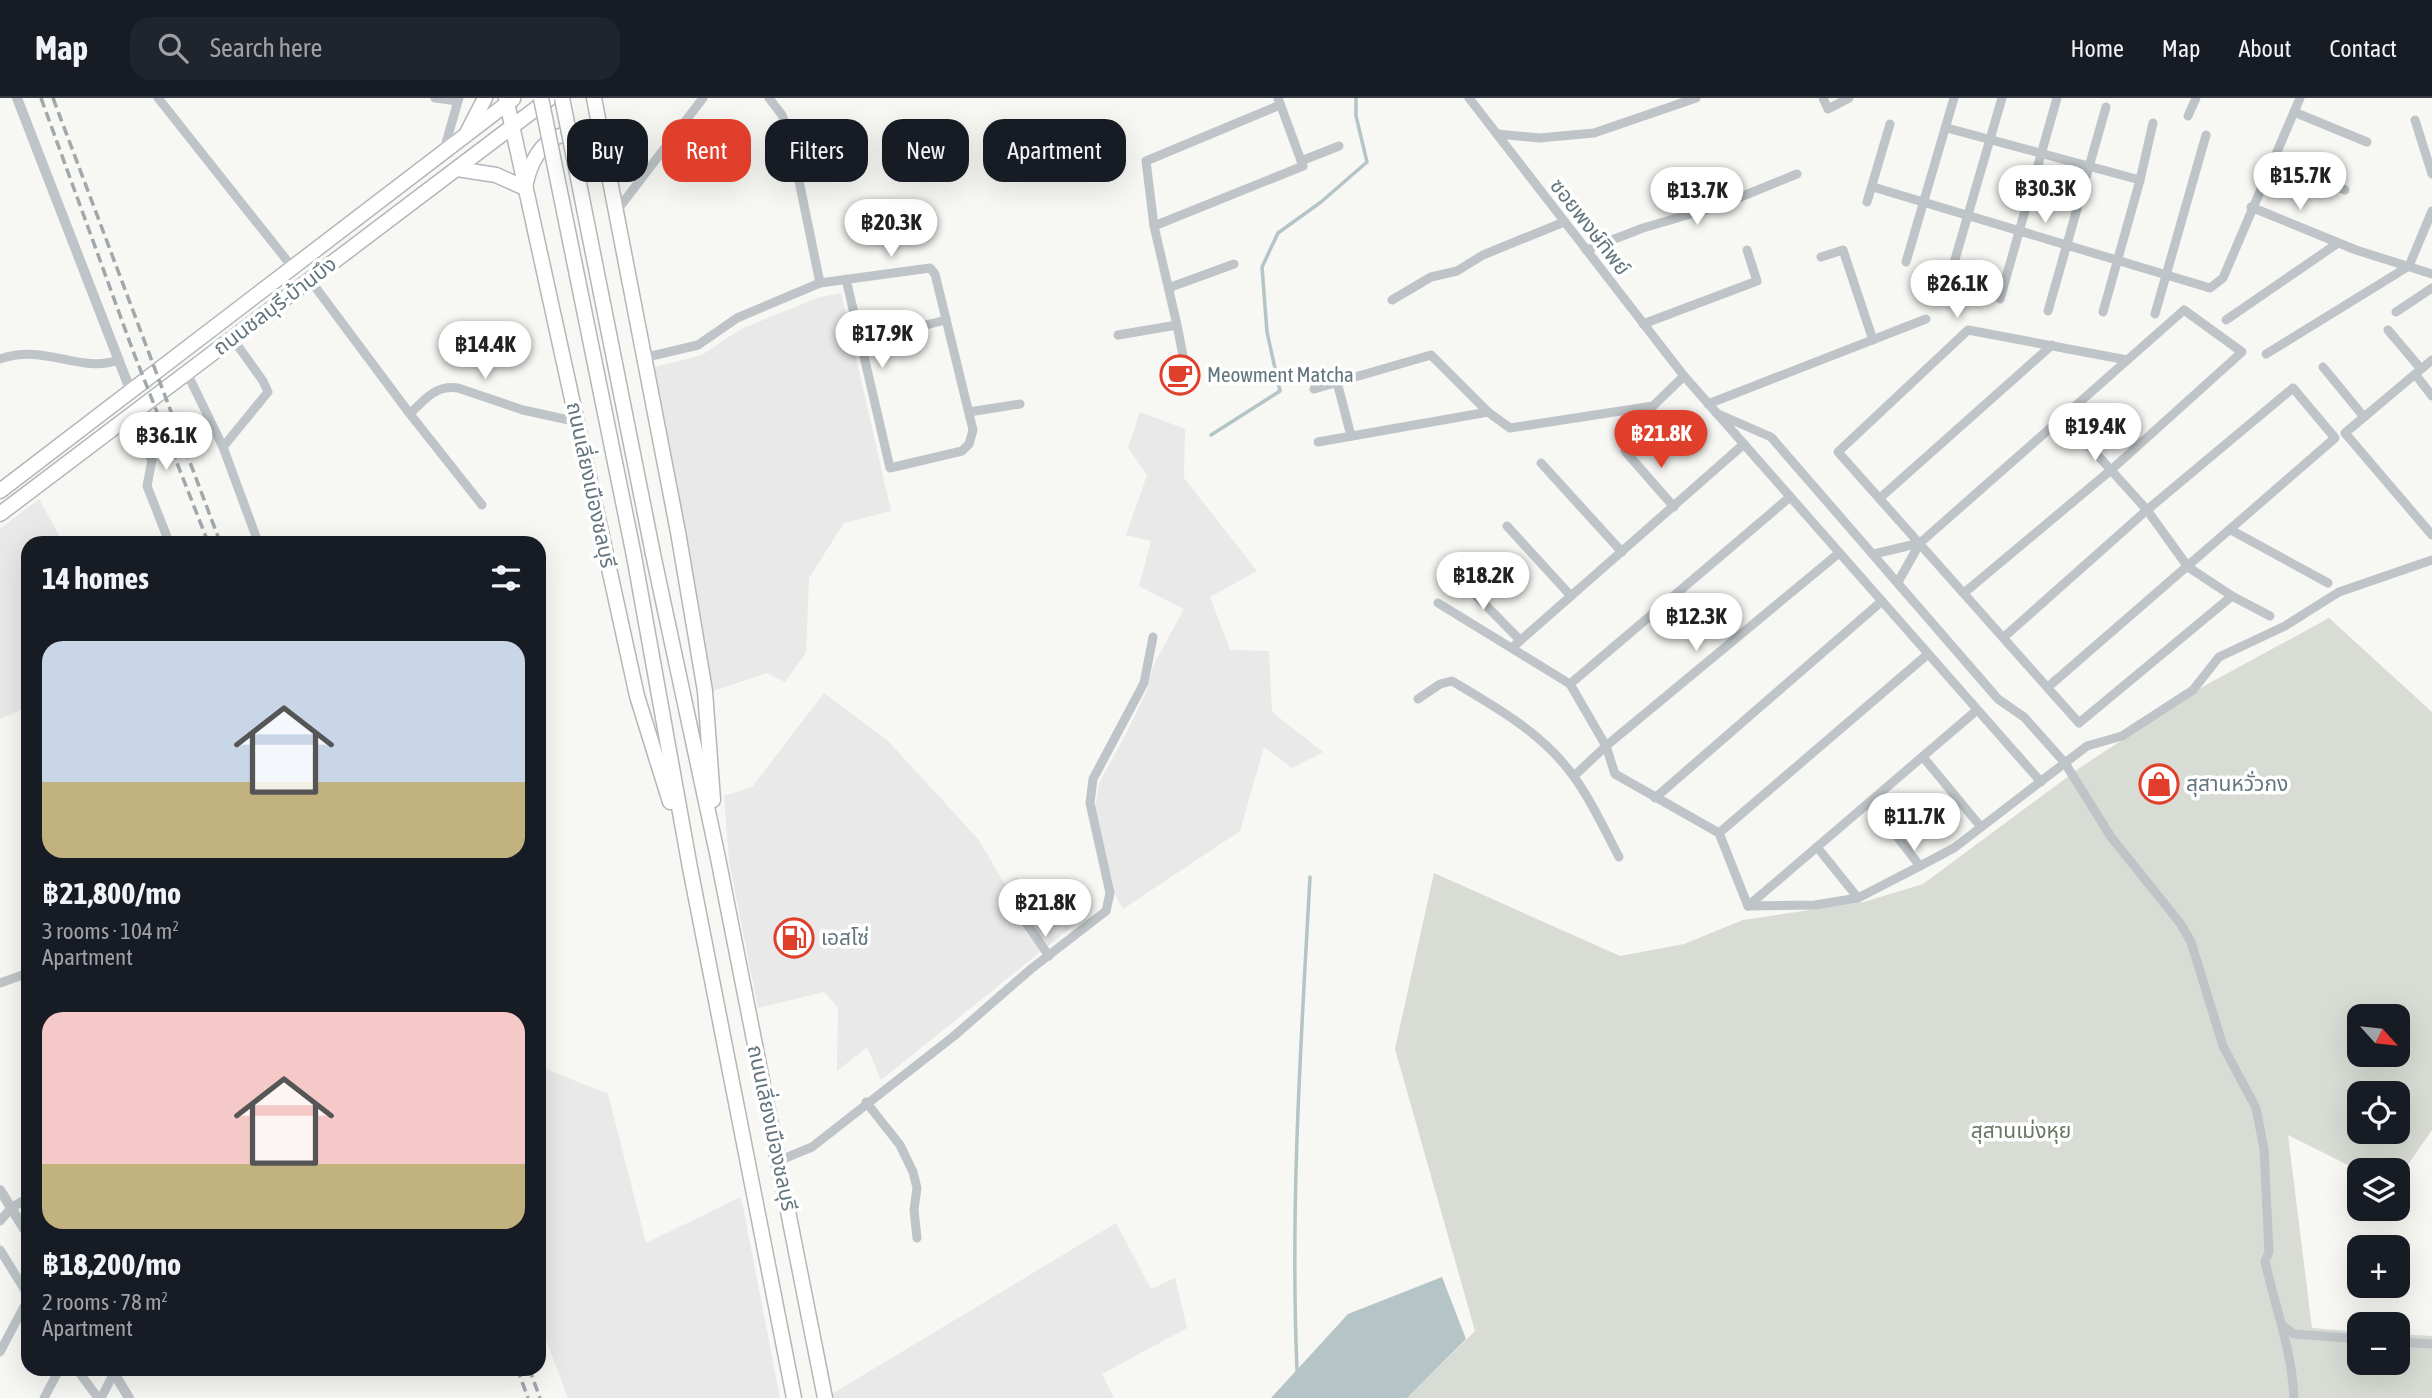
<!DOCTYPE html>
<html lang="en">
<head>
<meta charset="utf-8">
<style>
	:root { --surface:#171b24; --page:#20242c; --text:#f1f3f6; --muted:#9ea1a6; --line:#363941; --accent:#e03f2c }
	body { margin:0; font-family:"Asap Condensed","Noto Sans Thai",sans-serif; background:var(--page); color:var(--text); height:100vh; display:flex; flex-direction:column; font-size:26px; white-space:nowrap }
	* { box-sizing:border-box; margin:0 }
	p { font-size:23px; color:var(--muted) }
	.icon { flex:none; width:38px; height:38px; fill:none; stroke:currentColor; stroke-width:2; stroke-linecap:round; stroke-linejoin:round }
	.map { position:relative; flex:1; overflow:hidden }
	.panel { position:absolute; left:21px; top:438px; width:525px; height:840px; display:flex; flex-direction:column; background:var(--surface); border-radius:21px; box-shadow:0 7px 28px #0002 }
	.panel>* { flex:none }
	.banner { position:absolute; left:567px; top:21px; width:665px; height:63px; display:flex; gap:14px }
	.needle { width:46px; rotate:117deg }
	.fabs { position:absolute; left:2347px; top:906px; display:grid; gap:14px }
	.fabs a { display:grid; place-items:center; width:63px; height:63px; border-radius:14px; background:var(--surface); box-shadow:0 7px 28px #0002; font-size:35px }
	.price { position:absolute; translate:-50% -60px; padding:0 16px; border-radius:24px; background:#fff; color:#222; font-size:23px; line-height:46px; filter:drop-shadow(0 2px 4px #0008) }
	.price::after { content:''; position:absolute; left:50%; top:42px; width:21px; height:16px; margin-left:-10px; background:inherit; clip-path:polygon(0 0,100% 0,50% 100%) }
	.price.selected { background:var(--accent); color:#fff }
	ul { padding:0; list-style:none }
	li { display:grid; align-content:center; gap:14px; height:371px; padding:0 21px }
	li span { display:grid; place-items:center; height:217px; border-radius:21px; color:#555 }
	li>.icon { margin-inline-start:auto }
	span .icon { width:126px; height:126px; fill:#fffc; stroke-width:1 }
	li b { font-size:30px }
	h2 { display:flex; justify-content:space-between; align-items:center; height:84px; padding:0 21px; font-size:30px }
	.chip { padding:0 24px; border-radius:21px; background:var(--surface); box-shadow:0 7px 28px #0002; font-size:24px; line-height:63px }
	.chip.selected { background:var(--accent); color:#fff }
	header { display:flex; align-items:center; gap:42px; box-sizing:border-box; height:98px; padding:0 35px; background:var(--surface); border-bottom:2px solid var(--line) }
	header strong { font-size:33px }
	nav { display:flex; gap:38px; margin-inline-start:auto; font-size:24px }
	.search { width:490px; height:63px; background:var(--page); display:flex; align-items:center; gap:18px; box-sizing:border-box; padding:0 24px; border-radius:21px; color:var(--muted); font-size:26px }
	.map>svg:first-child { display:block }
	.built { fill:#e8e9e8 }
	.green { fill:#d8dcd4; fill-rule:evenodd }
	.water { fill:#b5c4c6 }
	.lines { fill:none; stroke-linecap:round; stroke-linejoin:round }
	.stream { stroke:#b5c4c6; stroke-width:3.5 }
	.trunk-casing { stroke:#b2b7ba; stroke-width:17 }
	.minor { stroke:#bec4c7; stroke-width:9 }
	.tertiary { stroke:#bec4c7; stroke-width:10 }
	.trunk { stroke:#fff; stroke-width:14 }
	.rail { stroke:#a0a8ac; stroke-width:3.5; stroke-dasharray:10 5; stroke-linecap:butt }
	.trunk-bridge-casing { stroke:#b2b7ba; stroke-width:17; stroke-linecap:butt }
	.trunk-bridge { stroke:#fff; stroke-width:14 }
	.labels { text-anchor:middle; stroke-width:7; stroke-linejoin:round; paint-order:stroke }
	.street-label { font-size:21px; fill:#63767f; stroke:#fff }
	.poi-label { font-size:21px; fill:#63767f; stroke:#fff; text-anchor:start }
	.park-label { font-size:21px; fill:#687762; stroke:#fff }
</style>
</head>
<body>
<header>
<strong>Map</strong>
<div class="search"><svg class="icon" aria-label="search" viewBox="0 0 24 24"><circle cx="10" cy="10" r="6"/><path d="M15 15l6 6"/></svg>Search here</div>
<nav><a>Home</a><a>Map</a><a>About</a><a>Contact</a></nav>
</header>
<div class="map">
<svg width="2432" height="1300" viewBox="0 0 2432 1300">
	<rect width="100%" height="100%" fill="#f7f7f4"/>
	<!-- built -->
	<g class="built">
		<polygon points="841,195 891,413 844,425 809,480 806,555 785,584 767,575 710,594 651,270 702,257 739,232 817,200"/>
		<polygon points="1140,314 1185,331 1184,380 1257,473 1210,499 1230,552 1269,553 1272,614 1323,654 1292,670 1264,649 1240,733 1123,811 1115,796 1095,709 1099,685 1127,634 1148,590 1153,568 1184,511 1139,488 1151,443 1126,437 1147,377 1128,350"/>
		<polygon points="39,401 63,444 28,444 28,609 0,621 0,431"/>
		<polygon points="824,595 888,643 978,741 1005,786 1017,779 1043,819 1076,799 1084,819 881,982 867,949 837,973 838,910 824,894 758,910 729,763 724,698 752,689"/>
		<polygon points="539,968 608,996 646,1145 741,1099 780,1300 568,1300 539,1223"/>
		<polygon points="1116,1125 1151,1191 1175,1180 1187,1230 1102,1276 1114,1300 825,1300"/>
	</g>
	<!-- green -->
	<path class="green" d="M2329,520l103,94v418l-34,49v-8h-38l-72,-36 24,193 47,4v31h39v-29l34,2v62h-1025l68,-67 -80,-282 39,-176 186,83 64,-12 59,-24 121,-18 59,-18 158,-117 125,-82zM2359,919h39v38h-39zM2359,996h39v38h-39z"/>
	<!-- water -->
	<polygon class="water" points="1442,1179 1466,1241 1407,1300 1271,1300 1348,1216"/>
	<g class="lines">
		<!-- stream -->
		<g class="stream">
			<polyline points="1211,337 1280,293 1267,234 1262,169 1278,135 1321,104 1367,64 1356,18 1356,0"/>
			<path d="M1297,1272c-7,-164 4,-329 13,-493"/>
		</g>
		<!-- trunk casing -->
		<g class="trunk-casing">
			<g id="trunk">
				<polyline points="506,0 637,598 670,704"/>
				<polyline points="594,0 678,434 705,593 713,702"/>
				<polyline points="468,33 485,0"/>
				<polyline points="457,71 496,77 525,90"/>
				<path d="M526,85c9,-44 45,-69 77,-27"/>
				<polyline points="0,393 513,1"/>
				<polyline points="0,416 550,0"/>
				<polyline points="653,456 718,760 825,1300"/>
				<polyline points="634,458 690,770 794,1300"/>
			</g>
		</g>
		<!-- minor -->
		<g class="minor">
			<polyline points="158,0 293,170"/>
			<polyline points="435,0 458,3 459,0"/>
			<polyline points="769,0 782,17 790,39 820,185"/>
			<polyline points="1469,0 1684,278 2041,684"/>
			<polyline points="1823,0 1828,11 1849,0"/>
			<polyline points="2294,14 2367,44"/>
			<polyline points="2188,18 2196,0"/>
			<polyline points="2415,22 2432,76"/>
			<polyline points="1947,30 2140,82"/>
			<polyline points="1497,36 1539,40 1594,35 1696,0"/>
			<polyline points="444,52 458,3"/>
			<polyline points="2273,61 2345,92"/>
			<polyline points="1301,63 1339,48"/>
			<polyline points="798,79 861,64"/>
			<polyline points="1873,89 2210,190 2223,180 2300,0"/>
			<polyline points="1867,104 1890,26"/>
			<polyline points="2251,109 2356,152 2432,176"/>
			<polyline points="615,115 703,0"/>
			<polyline points="1154,128 1146,63 1280,7"/>
			<polyline points="1586,152 1643,130 1721,107 1797,76"/>
			<polyline points="1821,159 1843,152 1873,242"/>
			<polyline points="1906,164 1954,0"/>
			<polyline points="310,182 410,316 482,407"/>
			<polyline points="1171,189 1234,166"/>
			<polyline points="1947,189 2002,0"/>
			<polyline points="2000,201 2057,0"/>
			<polyline points="1392,202 1431,179 1457,173 1483,157 1564,124"/>
			<polyline points="2048,213 2106,9"/>
			<polyline points="2103,214 2140,82 2153,25"/>
			<polyline points="2396,214 2432,190"/>
			<polyline points="2155,216 2206,37"/>
			<polyline points="2226,222 2338,145"/>
			<polyline points="1643,226 1757,183 1747,152"/>
			<polyline points="1177,227 1186,273"/>
			<polyline points="2388,232 2421,271"/>
			<polyline points="1118,237 1177,227 1154,128 1303,68 1278,0"/>
			<polyline points="233,241 263,283 268,294 223,349 258,444"/>
			<polyline points="860,243 946,222"/>
			<polyline points="2266,256 2409,168 2432,113"/>
			<polyline points="643,260 698,247 737,220 820,185 930,170 935,176 973,332 969,346 962,353 890,370 846,181"/>
			<path d="M0,261c47,-16 78,15 119,1"/>
			<polyline points="2127,262 1968,232 1838,354 2079,625 2232,498"/>
			<polyline points="2432,262 2345,335 2432,437"/>
			<polyline points="2323,269 2364,319"/>
			<polyline points="187,275 223,349"/>
			<polyline points="2415,276 2432,298"/>
			<polyline points="1337,284 1351,338"/>
			<polyline points="1314,291 1431,257 1488,314 1510,330 1653,308 1684,278"/>
			<polyline points="1708,306 1926,221"/>
			<polyline points="969,314 1020,306"/>
			<path d="M1716,315l55,24 227,262 26,18 41,46 46,74 69,86 11,19 32,104 33,62 8,41 5,103 -4,9c10,46 27,89 29,137"/>
			<path d="M410,316c15,-15 25,-29 48,-26l65,22 55,12"/>
			<polyline points="2063,319 2147,412 2188,469 2232,498 2270,518"/>
			<polyline points="128,320 152,362 147,388 169,444"/>
			<polyline points="1318,344 1488,314"/>
			<polyline points="1625,353 1674,409"/>
			<polyline points="1541,365 1622,454"/>
			<polyline points="1880,400 2052,247"/>
			<polyline points="1507,428 1571,498"/>
			<polyline points="2231,432 2328,485"/>
			<polyline points="1920,445 2184,212 2242,254 2111,372 1964,495"/>
			<polyline points="1874,456 1920,445 1898,484"/>
			<polyline points="1451,472 1520,542"/>
			<polyline points="1438,505 1570,586 1606,648 1615,676 1719,735 1748,808"/>
			<polyline points="2004,539 2147,412 2293,290 2335,340 2048,589"/>
			<polyline points="1513,549 1744,346"/>
			<polyline points="1570,586 1790,399"/>
			<path d="M1418,601l22,-15 12,-3c44,26 92,53 122,96 18,24 31,54 45,80"/>
			<polyline points="1923,659 1981,729"/>
			<polyline points="1574,678 1606,648 1839,455"/>
			<polyline points="1655,700 1882,503"/>
			<polyline points="1870,704 1920,768"/>
			<polyline points="1719,735 1928,556"/>
			<polyline points="1817,749 1858,800"/>
			<polyline points="1748,808 1815,807 1858,800 1920,768 1954,750 2087,648 2122,638 2193,592 2219,559 2285,528 2339,494 2432,462"/>
			<polyline points="1748,808 1977,612"/>
			<polyline points="1018,813 1049,858"/>
			<polyline points="0,885 28,875"/>
			<polyline points="866,1004 900,1047 913,1074 917,1090 914,1112 917,1140"/>
			<polyline points="778,1063 812,1049 954,938 1031,871 1106,813 1110,795 1090,705 1093,681 1144,585 1153,539"/>
			<polyline points="0,1123 11,1110 28,1100"/>
			<polyline points="0,1152 28,1197"/>
			<polyline points="2284,1229 2294,1236 2359,1241"/>
			<polyline points="2398,1244 2432,1246"/>
			<polyline points="0,1254 28,1201"/>
			<polyline points="76,1270 98,1300"/>
			<polyline points="44,1300 60,1270"/>
			<polyline points="101,1300 114,1275"/>
		</g>
		<!-- tertiary -->
		<g class="tertiary">
			<polyline points="17,0 131,294"/>
			<polyline points="0,1092 28,1137"/>
			<polyline points="111,1270 129,1300"/>
		</g>
		<!-- trunk -->
		<use href="#trunk" class="trunk"/>
		<!-- rail -->
		<g class="rail">
			<polyline points="41,0 133,253 208,444"/>
			<polyline points="53,0 220,444"/>
			<polyline points="517,1270 528,1300"/>
			<polyline points="529,1270 540,1300"/>
		</g>
		<!-- trunk-bridge casing -->
		<g class="trunk-bridge-casing">
			<g id="trunk-bridge">
				<polyline points="541,0 634,458"/>
				<polyline points="562,0 653,456"/>
			</g>
		</g>
		<!-- trunk-bridge -->
		<use href="#trunk-bridge" class="trunk-bridge"/>
	</g>
	<!-- icons -->
	<defs>
		<g id="cafe-ring" transform="scale(2.0125)"><circle r="9.5" fill="#fff" stroke="#e03f2c" stroke-width="1.5"/><path d="M-5.5-4.5H6V0H3Q3 3.5 0 3.5H-2.5Q-5.5 3.5-5.5 0ZM3-3.2v2h1.7v-2ZM-6 4.5H4V6H-6Z" fill="#e03f2c"/></g>
		<g id="shop-ring" transform="scale(2.0125)"><circle r="9.5" fill="#fff" stroke="#e03f2c" stroke-width="1.5"/><path d="M-5-2.5h2.3a2.7 3.5 0 0 1 5.4 0H5L5.5 6h-11ZM-1.5-2.5h3a1.5 2.3 0 0 0-3 0Z" fill="#e03f2c"/></g>
		<g id="fuel-ring" transform="scale(2.0125)"><circle r="9.5" fill="#fff" stroke="#e03f2c" stroke-width="1.5"/><path d="M-5.5-6h7V0h2V4h1.3V-2.5L3-4.5l.8-.8L6-3V5H2.5V1h-1V6h-7ZM-4.2-4.7v3.2H.2V-4.7Z" fill="#e03f2c"/></g>
	</defs>
	<g fill-rule="evenodd">
		<use href="#cafe-ring" x="1180" y="277"/>
		<use href="#shop-ring" x="2159" y="686"/>
		<use href="#fuel-ring" x="794" y="840"/>
	</g>
	<g class="labels">
		<!-- street labels -->
		<g class="street-label">
			<text transform="translate(1590 129) rotate(52)" y="7">ซอยพงษ์ทิพย์</text>
			<text transform="translate(275 208) rotate(-37)" y="7">ถนนชลบุรี-บ้านบึง</text>
			<text transform="translate(591 387) rotate(78)" y="7">ถนนเลี่ยงเมืองชลบุรี</text>
			<text transform="translate(772 1030) rotate(78)" y="7">ถนนเลี่ยงเมืองชลบุรี</text>
		</g>
		<!-- poi labels -->
		<g class="poi-label">
			<text x="1207" y="284">Meowment Matcha</text>
			<text x="2186" y="693">สุสานหวั่วกง</text>
			<text x="821" y="847">เอสโซ่</text>
		</g>
		<!-- park labels -->
		<g class="park-label">
			<text x="2021" y="1040">สุสานเม่งหุย</text>
		</g>
	</g>
</svg>
<div class="fabs">
<a><svg class="needle" viewBox="-14 -14 28 28"><path d="M0-13l5 13h-10z" fill="#e53935"/><path d="M0 13l5-13h-10z" fill="#9ea1a6"/></svg></a>
<a><svg class="icon" aria-label="locate" viewBox="0 0 24 24"><circle cx="12" cy="12" r="6"/><path d="M12 2v4M12 18v4M2 12h4M18 12h4"/></svg></a>
<a><svg class="icon" aria-label="layers" viewBox="0 0 24 24"><path d="M12 4l9 5-9 5-9-5zM3 14l9 5 9-5"/></svg></a>
<a>+</a>
<a>−</a>
</div>
<b class="price" style="left:2300px;top:114px">฿15.7K</b>
<b class="price" style="left:2045px;top:127px">฿30.3K</b>
<b class="price" style="left:1697px;top:129px">฿13.7K</b>
<b class="price" style="left:891px;top:161px">฿20.3K</b>
<b class="price" style="left:1957px;top:222px">฿26.1K</b>
<b class="price" style="left:882px;top:272px">฿17.9K</b>
<b class="price" style="left:485px;top:283px">฿14.4K</b>
<b class="price" style="left:2095px;top:365px">฿19.4K</b>
<b class="price selected" style="left:1661px;top:372px">฿21.8K</b>
<b class="price" style="left:166px;top:374px">฿36.1K</b>
<b class="price" style="left:1483px;top:514px">฿18.2K</b>
<b class="price" style="left:1696px;top:555px">฿12.3K</b>
<b class="price" style="left:1914px;top:755px">฿11.7K</b>
<b class="price" style="left:1045px;top:841px">฿21.8K</b>
<div class="banner">
<a class="chip">Buy</a>
<a class="chip selected">Rent</a>
<a class="chip">Filters</a>
<a class="chip">New</a>
<a class="chip">Apartment</a>
</div>
<section class="panel">
<h2>14 homes<svg class="icon" aria-label="filters" viewBox="0 0 24 24"><path d="M4 7h16M4 17h16"/><circle cx="9" cy="7" r="2"/><circle cx="15" cy="17" r="2"/></svg></h2>
<ul>
<li><span style="background:linear-gradient(#c9d6e8 65%,#c2b280 0)"><svg class="icon" aria-label="home" viewBox="0 0 24 24"><path d="M3 11l9-7 9 7M6 9v11h12V9"/></svg></span><div><b>฿21,800/mo</b><p>3 rooms · 104 m²</p><p>Apartment</p></div></li>
<li><span style="background:linear-gradient(#f6c9c9 70%,#c2b280 0)"><svg class="icon" aria-label="home" viewBox="0 0 24 24"><path d="M3 11l9-7 9 7M6 9v11h12V9"/></svg></span><div><b>฿18,200/mo</b><p>2 rooms · 78 m²</p><p>Apartment</p></div></li>
</ul>
</section>
</div>
</body>
</html>
